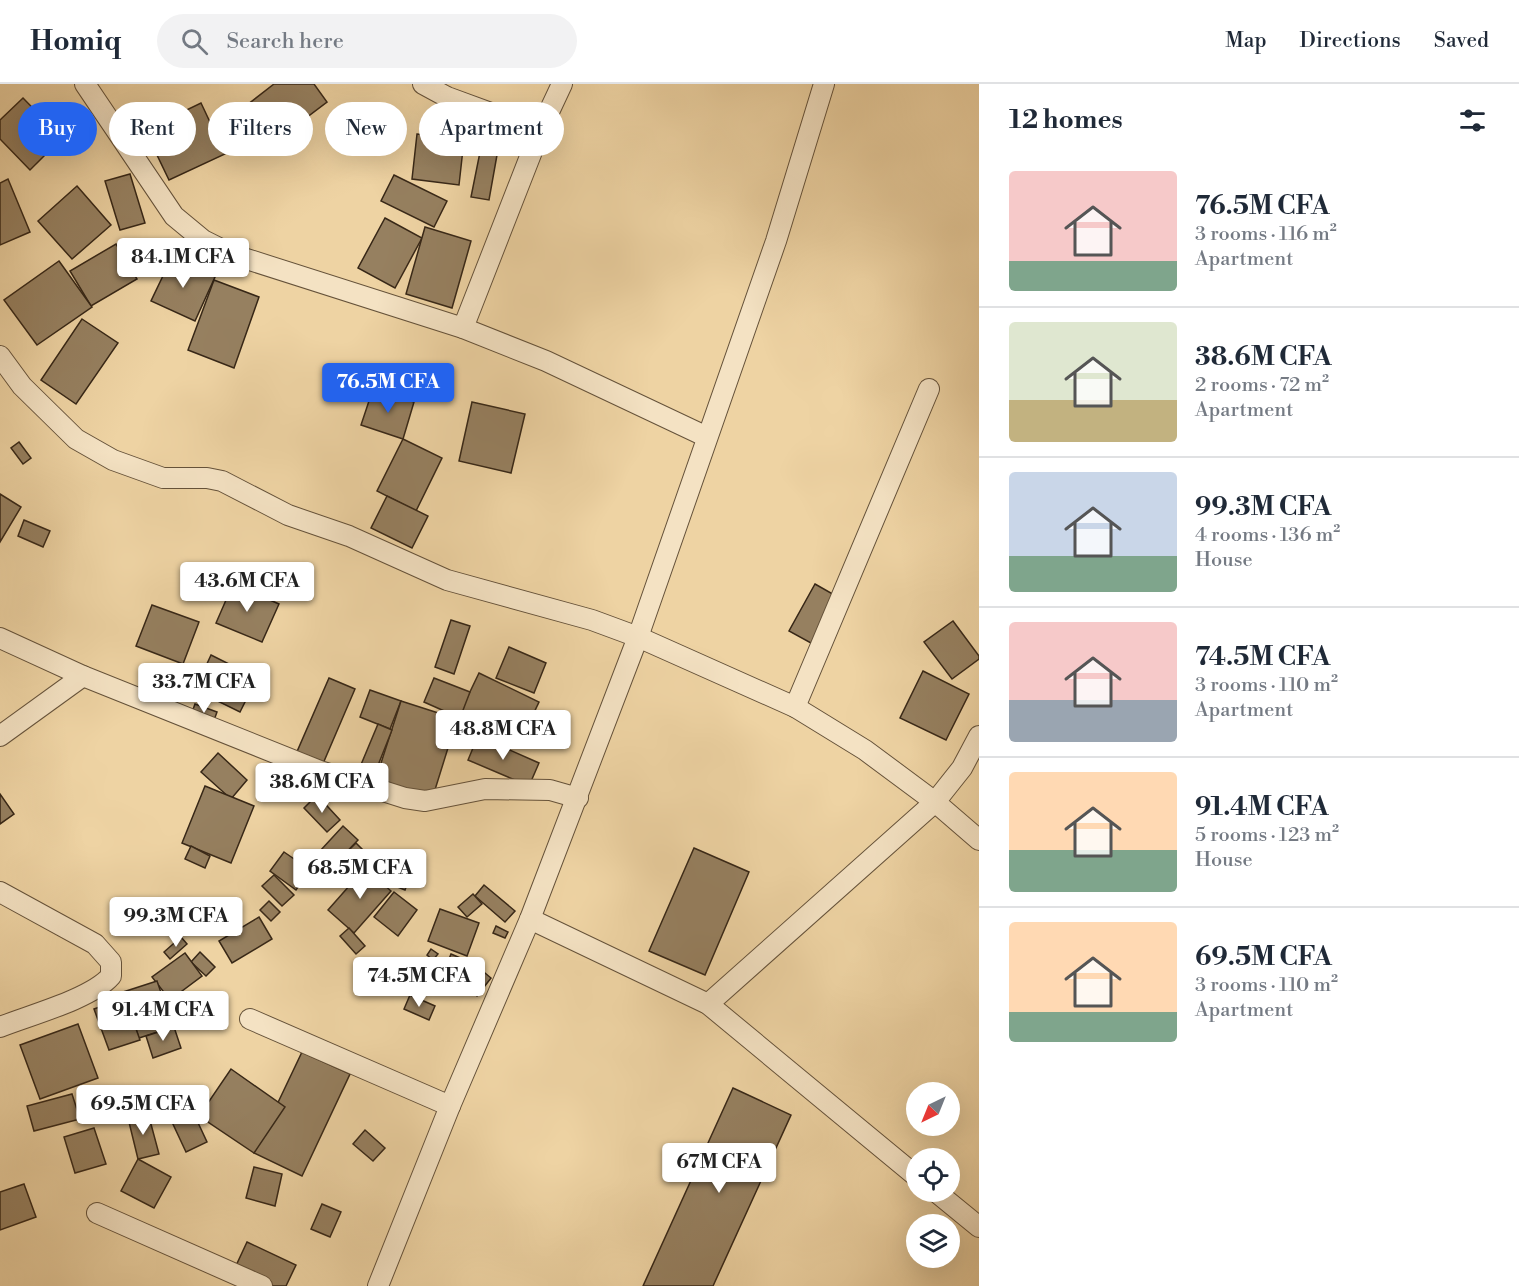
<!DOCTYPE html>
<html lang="en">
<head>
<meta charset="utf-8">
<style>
	:root { --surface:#fff; --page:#f2f2f3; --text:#1f2937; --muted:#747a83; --line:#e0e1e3; --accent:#2563eb }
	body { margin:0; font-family:"Libre Bodoni",serif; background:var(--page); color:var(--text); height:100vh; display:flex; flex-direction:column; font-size:22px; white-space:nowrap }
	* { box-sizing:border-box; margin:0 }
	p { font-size:20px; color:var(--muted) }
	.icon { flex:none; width:33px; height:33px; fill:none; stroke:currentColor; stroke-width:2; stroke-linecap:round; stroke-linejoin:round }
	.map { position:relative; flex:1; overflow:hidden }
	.sheet { display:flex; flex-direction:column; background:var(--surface); width:540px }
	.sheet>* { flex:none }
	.top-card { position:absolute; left:18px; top:18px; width:570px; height:54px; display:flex; gap:12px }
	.needle { width:39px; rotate:223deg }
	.tools { position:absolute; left:906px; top:998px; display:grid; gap:12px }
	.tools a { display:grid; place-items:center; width:54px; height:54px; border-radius:50%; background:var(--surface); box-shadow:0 6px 24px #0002; font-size:30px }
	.price { position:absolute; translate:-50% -51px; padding:0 14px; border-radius:6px; background:#fff; color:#222; font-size:20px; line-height:39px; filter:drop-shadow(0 2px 3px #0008) }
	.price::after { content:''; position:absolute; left:50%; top:36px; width:18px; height:14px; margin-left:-9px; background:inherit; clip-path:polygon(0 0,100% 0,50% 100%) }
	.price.active { background:var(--accent); color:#fff }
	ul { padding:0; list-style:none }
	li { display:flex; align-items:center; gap:18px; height:150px; padding:0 30px }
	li+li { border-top:2px solid var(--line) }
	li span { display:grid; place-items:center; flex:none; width:168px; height:120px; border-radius:6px; color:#555 }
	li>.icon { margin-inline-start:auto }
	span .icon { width:72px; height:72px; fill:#fffc; stroke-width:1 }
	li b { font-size:26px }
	h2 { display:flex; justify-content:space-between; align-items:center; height:72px; padding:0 30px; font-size:26px }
	.tag { padding:0 21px; border-radius:27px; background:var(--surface); box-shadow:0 6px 24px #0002; font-size:21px; line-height:54px }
	.tag.active { background:var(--accent); color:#fff }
	header { display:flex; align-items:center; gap:36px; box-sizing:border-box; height:84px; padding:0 30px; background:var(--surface); border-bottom:2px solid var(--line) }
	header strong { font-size:28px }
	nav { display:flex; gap:33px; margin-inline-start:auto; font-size:21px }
	.search { width:420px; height:54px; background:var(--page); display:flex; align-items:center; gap:15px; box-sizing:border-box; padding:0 21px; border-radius:33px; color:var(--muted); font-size:22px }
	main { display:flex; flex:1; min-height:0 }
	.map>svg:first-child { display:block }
	.building { fill:#968060; stroke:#372717; stroke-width:1.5 }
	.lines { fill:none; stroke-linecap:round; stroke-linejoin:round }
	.street-casing { stroke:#65523a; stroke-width:22 }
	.street { stroke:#f4e2c3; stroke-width:20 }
</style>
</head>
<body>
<header>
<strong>Homiq</strong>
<div class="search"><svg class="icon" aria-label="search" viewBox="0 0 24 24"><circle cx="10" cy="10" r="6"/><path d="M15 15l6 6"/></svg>Search here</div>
<nav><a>Map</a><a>Directions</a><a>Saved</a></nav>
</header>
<main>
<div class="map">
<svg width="979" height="1202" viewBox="0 0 979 1202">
	<rect width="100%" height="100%" fill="#eed3a3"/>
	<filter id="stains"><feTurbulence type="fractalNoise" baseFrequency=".00333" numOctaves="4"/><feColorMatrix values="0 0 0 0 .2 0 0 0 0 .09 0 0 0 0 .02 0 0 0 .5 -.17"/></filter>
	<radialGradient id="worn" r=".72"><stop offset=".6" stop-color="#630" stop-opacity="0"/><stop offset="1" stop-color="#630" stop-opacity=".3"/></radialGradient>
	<!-- building -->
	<g class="building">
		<polygon points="274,0 314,0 327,18 257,71 229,35"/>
		<polygon points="23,14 62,54 30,86 0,55 0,36"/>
		<polygon points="201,19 225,70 169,96 145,46"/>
		<polygon points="417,50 464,56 459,101 412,95"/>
		<polygon points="480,68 497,71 489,116 471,113"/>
		<polygon points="130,90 145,139 120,146 105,97"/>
		<polygon points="394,91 447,117 434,143 381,117"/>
		<polygon points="8,95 30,148 0,161 0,99"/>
		<polygon points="77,102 111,141 72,175 38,137"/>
		<polygon points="385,134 422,154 395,204 358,184"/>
		<polygon points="425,143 471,157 452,224 406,210"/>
		<polygon points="116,160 137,195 91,222 70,187"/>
		<polygon points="172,173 215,193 195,237 151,217"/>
		<polygon points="59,177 92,223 37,261 4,216"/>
		<polygon points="214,196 259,213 234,284 188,266"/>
		<polygon points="82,235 118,259 76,320 41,296"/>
		<polygon points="373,305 414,318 403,355 361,341"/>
		<polygon points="472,318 525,330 511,389 459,377"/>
		<polygon points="403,355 442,374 416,427 377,407"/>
		<polygon points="19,358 31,374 23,380 11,364"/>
		<polygon points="0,410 21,423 0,458"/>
		<polygon points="387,412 428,432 412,464 371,444"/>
		<polygon points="24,436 50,447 43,463 18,452"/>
		<polygon points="233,500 279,520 262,558 216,539"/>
		<polygon points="815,500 845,517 820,564 789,547"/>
		<polygon points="152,521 199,538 183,580 136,562"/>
		<polygon points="451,536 470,542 454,590 435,583"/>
		<polygon points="953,537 979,572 979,575 952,595 924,558"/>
		<polygon points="509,563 546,579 534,609 496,594"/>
		<polygon points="211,571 257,594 240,628 195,606"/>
		<polygon points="923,587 969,610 946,656 900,634"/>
		<polygon points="479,589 539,618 517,664 457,635"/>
		<polygon points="329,594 355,605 322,682 296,670"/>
		<polygon points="434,594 470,608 460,634 424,618"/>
		<polygon points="370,606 401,617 390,645 360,633"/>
		<polygon points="401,617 457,635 429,725 372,707"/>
		<polygon points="195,620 217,628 213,639 191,631"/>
		<polygon points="378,640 392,646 375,689 360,683"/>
		<polygon points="478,652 539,679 529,702 468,676"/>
		<polygon points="218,669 247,696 231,715 201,688"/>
		<polygon points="265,683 286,693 282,701 261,692"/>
		<polygon points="205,702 254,722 231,779 182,759"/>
		<polygon points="0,710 14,730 0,740"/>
		<polygon points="317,711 340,736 327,748 304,724"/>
		<polygon points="343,742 358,756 334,781 320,767"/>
		<polygon points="356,759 363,766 354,774 347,768"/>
		<polygon points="191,762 210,772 205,784 185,775"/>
		<polygon points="694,764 749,788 705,891 649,867"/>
		<polygon points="392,767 416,777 405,806 380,796"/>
		<polygon points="284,768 310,786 296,806 270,787"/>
		<polygon points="365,784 391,807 354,849 328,826"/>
		<polygon points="274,791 294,811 282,822 262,802"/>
		<polygon points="484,801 515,827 505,838 475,812"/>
		<polygon points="394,808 417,826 398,852 374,833"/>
		<polygon points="473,810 482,820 467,833 458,823"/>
		<polygon points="269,817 280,828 271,837 260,826"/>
		<polygon points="440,825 479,839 467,872 428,857"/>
		<polygon points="259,833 272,855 232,879 219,857"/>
		<polygon points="496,842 508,848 505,854 493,849"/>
		<polygon points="349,844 365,862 356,870 340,852"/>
		<polygon points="181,853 187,860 170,875 164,868"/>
		<polygon points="431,865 438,870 433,876 427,871"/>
		<polygon points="200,868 215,883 206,892 191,878"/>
		<polygon points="185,869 202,892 170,916 152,893"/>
		<polygon points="451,870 465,876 461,886 447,880"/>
		<polygon points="473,879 491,894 477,912 459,897"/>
		<polygon points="157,897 173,943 139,954 123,908"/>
		<polygon points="410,911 435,922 429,936 404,925"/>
		<polygon points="125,914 140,956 109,966 94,925"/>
		<polygon points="78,940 98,994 40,1015 20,961"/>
		<polygon points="174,943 181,964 153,974 146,952"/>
		<polygon points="302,968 350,990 302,1092 254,1069"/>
		<polygon points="231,985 285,1023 254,1069 199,1032"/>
		<polygon points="733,1004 791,1031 713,1202 643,1202"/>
		<polygon points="72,1010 80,1035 34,1047 27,1022"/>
		<polygon points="186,1013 207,1058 186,1068 165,1023"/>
		<polygon points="148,1029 159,1070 138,1075 128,1034"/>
		<polygon points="94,1044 106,1080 75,1089 64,1053"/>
		<polygon points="365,1046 385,1064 373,1077 353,1060"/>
		<polygon points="138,1075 171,1093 154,1124 121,1107"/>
		<polygon points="254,1083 282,1090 275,1122 246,1114"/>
		<polygon points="24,1100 36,1133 0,1146 0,1108"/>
		<polygon points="322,1120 341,1128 330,1153 311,1145"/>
		<polygon points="247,1158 296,1181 286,1202 266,1202 234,1186"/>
	</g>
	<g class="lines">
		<!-- street casing -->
		<g class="street-casing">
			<g id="street">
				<polyline points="85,0 174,132 203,156 231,170 463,244 546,277 707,353"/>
				<polyline points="423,0 447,13 540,47"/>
				<polyline points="463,244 540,47 562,0"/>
				<polyline points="0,272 22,302 76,355 113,376 163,394 207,394 222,397 288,431 349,452 447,496 592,536 638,553 795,623 865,666 935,718 979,756"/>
				<polyline points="0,554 83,592 320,687 405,714 425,717 485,705 550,706 578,714"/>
				<polyline points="795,623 929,305"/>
				<polyline points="0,652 83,592"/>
				<path d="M0,808l95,52 16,18v14c-20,23 -81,39 -111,51"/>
				<polyline points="530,835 708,920 916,1092"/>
				<polyline points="708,920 935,718 962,684 979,652"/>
				<polyline points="250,935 450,1022"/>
				<polyline points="935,1107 979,1143"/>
				<polyline points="97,1129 262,1202"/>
				<polyline points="378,1202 450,1022 530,835 638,553 776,157 824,0"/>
			</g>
		</g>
		<!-- street -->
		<use href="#street" class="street"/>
	</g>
	<rect width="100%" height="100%" filter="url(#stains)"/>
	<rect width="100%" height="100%" fill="url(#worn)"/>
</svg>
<div class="tools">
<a><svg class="needle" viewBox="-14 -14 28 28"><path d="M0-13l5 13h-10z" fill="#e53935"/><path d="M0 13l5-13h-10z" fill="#747a83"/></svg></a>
<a><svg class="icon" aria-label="locate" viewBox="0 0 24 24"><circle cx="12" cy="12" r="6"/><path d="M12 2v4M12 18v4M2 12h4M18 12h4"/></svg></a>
<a><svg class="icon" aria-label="layers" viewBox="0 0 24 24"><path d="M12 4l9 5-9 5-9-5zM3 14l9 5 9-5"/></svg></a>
</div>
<b class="price" style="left:183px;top:205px">84.1M CFA</b>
<b class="price active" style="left:388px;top:330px">76.5M CFA</b>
<b class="price" style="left:247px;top:529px">43.6M CFA</b>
<b class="price" style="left:204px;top:630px">33.7M CFA</b>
<b class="price" style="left:503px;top:677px">48.8M CFA</b>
<b class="price" style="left:322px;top:730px">38.6M CFA</b>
<b class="price" style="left:360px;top:816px">68.5M CFA</b>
<b class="price" style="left:176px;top:864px">99.3M CFA</b>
<b class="price" style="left:419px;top:924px">74.5M CFA</b>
<b class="price" style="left:163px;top:958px">91.4M CFA</b>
<b class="price" style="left:143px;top:1052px">69.5M CFA</b>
<b class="price" style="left:719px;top:1110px">67M CFA</b>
<div class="top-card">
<a class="tag active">Buy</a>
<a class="tag">Rent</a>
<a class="tag">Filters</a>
<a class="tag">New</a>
<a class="tag">Apartment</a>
</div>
</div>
<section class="sheet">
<h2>12 homes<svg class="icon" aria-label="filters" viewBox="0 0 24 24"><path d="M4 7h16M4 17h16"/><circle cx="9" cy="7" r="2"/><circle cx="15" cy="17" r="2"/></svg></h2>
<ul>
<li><span style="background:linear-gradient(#f6c9c9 75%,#7fa58c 0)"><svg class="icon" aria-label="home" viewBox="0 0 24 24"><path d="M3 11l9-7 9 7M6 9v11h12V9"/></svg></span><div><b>76.5M CFA</b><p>3 rooms · 116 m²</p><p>Apartment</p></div></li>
<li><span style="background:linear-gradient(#dfe7d0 65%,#c2b280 0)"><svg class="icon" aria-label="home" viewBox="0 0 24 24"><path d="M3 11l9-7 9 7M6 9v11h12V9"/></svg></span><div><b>38.6M CFA</b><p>2 rooms · 72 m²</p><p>Apartment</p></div></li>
<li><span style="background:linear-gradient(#c9d6e8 70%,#7fa58c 0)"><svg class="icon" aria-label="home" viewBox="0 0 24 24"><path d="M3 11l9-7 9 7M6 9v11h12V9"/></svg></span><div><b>99.3M CFA</b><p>4 rooms · 136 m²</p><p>House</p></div></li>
<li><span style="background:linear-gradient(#f6c9c9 65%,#9aa5b1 0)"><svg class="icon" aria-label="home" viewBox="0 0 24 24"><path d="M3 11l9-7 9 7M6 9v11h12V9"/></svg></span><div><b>74.5M CFA</b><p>3 rooms · 110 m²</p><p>Apartment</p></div></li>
<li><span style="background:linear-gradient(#ffd9b3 65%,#7fa58c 0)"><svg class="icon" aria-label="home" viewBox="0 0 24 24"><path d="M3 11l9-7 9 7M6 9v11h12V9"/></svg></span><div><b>91.4M CFA</b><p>5 rooms · 123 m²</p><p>House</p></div></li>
<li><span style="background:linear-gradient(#ffd9b3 75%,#7fa58c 0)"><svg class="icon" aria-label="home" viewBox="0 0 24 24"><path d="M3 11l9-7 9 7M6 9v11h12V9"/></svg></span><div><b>69.5M CFA</b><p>3 rooms · 110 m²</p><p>Apartment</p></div></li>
</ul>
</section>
</main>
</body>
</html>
